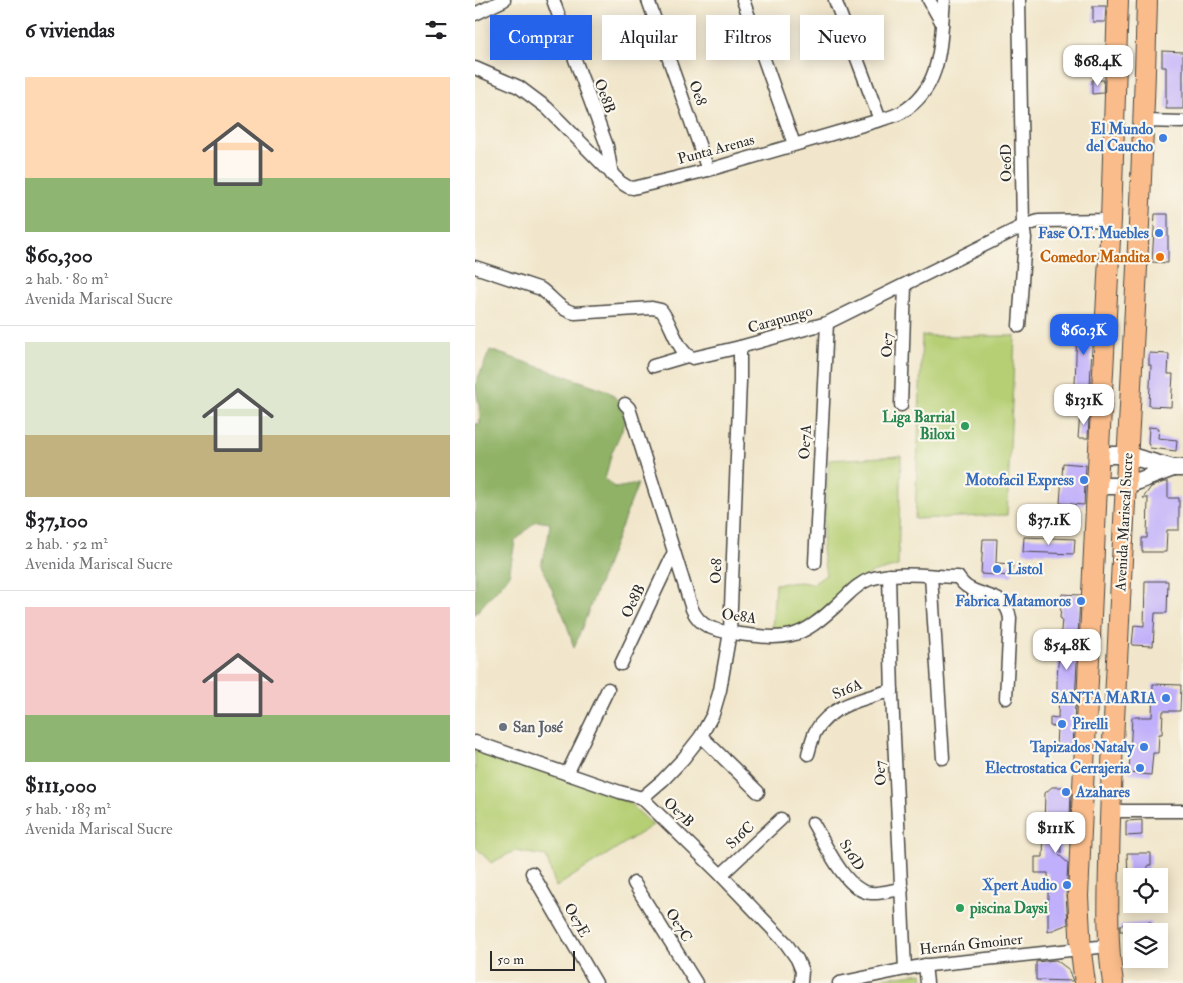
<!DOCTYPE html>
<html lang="es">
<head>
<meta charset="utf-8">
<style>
	:root { --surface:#fff; --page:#f6f6f6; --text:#202124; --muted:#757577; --line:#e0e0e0; --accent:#2563eb }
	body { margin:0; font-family:"IM FELL Double Pica",serif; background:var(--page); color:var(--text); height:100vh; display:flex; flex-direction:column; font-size:19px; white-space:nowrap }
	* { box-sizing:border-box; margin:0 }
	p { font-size:16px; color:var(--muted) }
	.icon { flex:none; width:28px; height:28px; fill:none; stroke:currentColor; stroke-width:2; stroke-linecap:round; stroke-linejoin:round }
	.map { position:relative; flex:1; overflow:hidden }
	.details { display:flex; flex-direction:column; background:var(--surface); width:475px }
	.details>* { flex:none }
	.hud { position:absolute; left:15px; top:15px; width:475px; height:45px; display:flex; gap:10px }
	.tools { position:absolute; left:648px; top:868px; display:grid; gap:10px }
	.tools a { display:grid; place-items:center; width:45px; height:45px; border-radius:0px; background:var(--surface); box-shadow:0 2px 12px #0003; font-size:25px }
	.scale { position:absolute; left:15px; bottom:12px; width:85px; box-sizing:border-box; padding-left:5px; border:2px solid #2b2b2b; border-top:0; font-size:14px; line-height:18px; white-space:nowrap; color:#2b2b2b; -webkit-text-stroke:4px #fbf7ec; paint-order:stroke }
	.price { position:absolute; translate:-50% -42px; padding:0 11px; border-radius:10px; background:#fff; color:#222; font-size:16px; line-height:32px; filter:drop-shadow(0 1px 2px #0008) }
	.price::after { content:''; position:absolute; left:50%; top:30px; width:15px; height:11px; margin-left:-8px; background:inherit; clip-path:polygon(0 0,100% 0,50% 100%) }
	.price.current { background:var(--accent); color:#fff }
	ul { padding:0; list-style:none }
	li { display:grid; align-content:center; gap:10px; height:265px; padding:0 25px }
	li+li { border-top:1px solid var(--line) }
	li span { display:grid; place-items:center; height:155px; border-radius:0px; color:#555 }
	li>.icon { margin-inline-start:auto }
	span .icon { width:90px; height:90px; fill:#fffc; stroke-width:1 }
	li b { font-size:21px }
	h2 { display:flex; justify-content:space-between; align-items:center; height:60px; padding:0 25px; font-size:21px }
	.pill { padding:0 18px; border-radius:0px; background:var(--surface); box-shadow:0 2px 12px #0003; font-size:18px; line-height:45px }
	.pill.current { background:var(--accent); color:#fff }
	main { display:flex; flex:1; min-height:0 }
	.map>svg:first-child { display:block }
	.green { fill:#b6cf74; stroke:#707d50 }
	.forest { fill:#90b266; stroke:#5e6e48 }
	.building { fill:#c0affa }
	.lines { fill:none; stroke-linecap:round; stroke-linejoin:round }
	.minor-casing { stroke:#494743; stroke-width:15 }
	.tertiary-casing { stroke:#494743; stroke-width:19 }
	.primary-casing { stroke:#494743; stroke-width:22 }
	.minor { stroke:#fff; stroke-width:12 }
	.tertiary { stroke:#fff; stroke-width:16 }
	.primary { stroke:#f9bc8a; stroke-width:20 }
	.shop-dot { fill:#3f7fe0; stroke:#fbf7ec; stroke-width:2 }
	.food-dot { fill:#e8710a; stroke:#fbf7ec; stroke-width:2 }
	.leisure-dot { fill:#2e9e5b; stroke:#fbf7ec; stroke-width:2 }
	.worship-dot { fill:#6b7280; stroke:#fbf7ec; stroke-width:2 }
	.labels { text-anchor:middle; stroke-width:4.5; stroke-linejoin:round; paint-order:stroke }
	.street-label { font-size:15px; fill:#2b2b2b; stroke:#fbf7ec }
	.shop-label { font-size:15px; font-weight:bold; fill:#366cbe; stroke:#fbf7ec; text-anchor:end }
	.food-label { font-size:15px; font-weight:bold; fill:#c56008; stroke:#fbf7ec; text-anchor:end }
	.leisure-label { font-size:15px; font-weight:bold; fill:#27864d; stroke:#fbf7ec; text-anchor:end }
	.worship-label { font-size:15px; font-weight:bold; fill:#5b616d; stroke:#fbf7ec; text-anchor:start }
</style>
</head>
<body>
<main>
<section class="details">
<h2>6 viviendas<svg class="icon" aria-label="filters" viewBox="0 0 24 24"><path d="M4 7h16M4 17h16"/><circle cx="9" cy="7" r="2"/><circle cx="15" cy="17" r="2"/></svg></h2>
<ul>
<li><span style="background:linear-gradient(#ffd9b3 65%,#8fb573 0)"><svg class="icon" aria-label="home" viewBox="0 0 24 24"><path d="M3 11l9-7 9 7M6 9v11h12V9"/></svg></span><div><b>$60,300</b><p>2 hab. · 80 m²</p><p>Avenida Mariscal Sucre</p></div></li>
<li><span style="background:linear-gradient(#dfe7d0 60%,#c2b280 0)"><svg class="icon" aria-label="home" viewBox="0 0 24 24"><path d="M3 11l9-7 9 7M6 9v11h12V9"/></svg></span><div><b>$37,100</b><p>2 hab. · 52 m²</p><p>Avenida Mariscal Sucre</p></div></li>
<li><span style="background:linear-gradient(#f6c9c9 70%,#8fb573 0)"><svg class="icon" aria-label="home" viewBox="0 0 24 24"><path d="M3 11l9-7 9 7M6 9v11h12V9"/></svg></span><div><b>$111,000</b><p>5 hab. · 183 m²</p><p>Avenida Mariscal Sucre</p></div></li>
</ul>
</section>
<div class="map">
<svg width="708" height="983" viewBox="0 0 708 983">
	<rect width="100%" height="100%" fill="#fbf7ec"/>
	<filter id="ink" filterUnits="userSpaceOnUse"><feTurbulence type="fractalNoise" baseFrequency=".02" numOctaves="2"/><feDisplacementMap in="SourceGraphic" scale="10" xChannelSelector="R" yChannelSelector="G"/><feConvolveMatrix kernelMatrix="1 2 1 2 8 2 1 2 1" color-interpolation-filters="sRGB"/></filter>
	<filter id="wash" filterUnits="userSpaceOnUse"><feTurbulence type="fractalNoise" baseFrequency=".0096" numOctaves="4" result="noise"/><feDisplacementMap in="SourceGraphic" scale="20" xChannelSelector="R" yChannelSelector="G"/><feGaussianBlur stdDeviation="1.12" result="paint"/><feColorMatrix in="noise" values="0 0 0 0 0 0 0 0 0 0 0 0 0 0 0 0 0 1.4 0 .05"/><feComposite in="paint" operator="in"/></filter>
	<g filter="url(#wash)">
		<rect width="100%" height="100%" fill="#f1e6cb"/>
		<!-- green -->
		<g class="green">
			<polygon points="447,336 540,336 532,515 440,519"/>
			<polygon points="426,456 423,566 396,573 352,609 319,630 297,631 300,584 325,582 338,584 351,575 347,550 354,460"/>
			<polygon points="0,743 153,802 178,825 81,887 71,856 39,851 16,863 0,846"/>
			<polygon points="447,973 448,983 407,983 406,978"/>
		</g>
		<!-- forest -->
		<polygon class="forest" points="15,350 134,391 145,403 151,421 137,452 130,479 140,488 163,484 99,648 90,619 66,565 73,539 75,523 61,521 40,541 34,576 0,614 0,424 5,424 4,405 0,385"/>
		<g id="blocks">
			<!-- building -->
			<g class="building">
				<polygon points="618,6 631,6 630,22 618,22"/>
				<polygon points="687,51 708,52 708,109 691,109 691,67 687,67"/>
				<polygon points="617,80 629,80 628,93 617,94"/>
				<polygon points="680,214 693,214 693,263 677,262"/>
				<polygon points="602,327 618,327 615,385 600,385"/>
				<polygon points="674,353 694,354 693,374 698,374 696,407 674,406 676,365 674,365"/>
				<polygon points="605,414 614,415 613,438 603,438"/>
				<polygon points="674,427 684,428 683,438 702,440 701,451 675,448 673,443"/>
				<polygon points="588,463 611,465 609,505 585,503"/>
				<polygon points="689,482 693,482 693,498 704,498 704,530 692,530 691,552 667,552 667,538 672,538 673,498 668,498 676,487"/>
				<polygon points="549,537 600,539 599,554 548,552"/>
				<polygon points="508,539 522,539 521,563 538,564 537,576 506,574"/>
				<polygon points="670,581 693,581 692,613 680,613 678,646 657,645 659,625 669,626"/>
				<polygon points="587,594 605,595 598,747 581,747 582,727 575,726 575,717 583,718 584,693 582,693 582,676 587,619 585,618"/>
				<polygon points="678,684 706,685 705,711 688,711 687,734 684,734 683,753 678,753 676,775 654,773 657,717 677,717"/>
				<polygon points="577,787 588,787 596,793 594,838 586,838 586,853 584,855 593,863 591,895 593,924 573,932 573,873 560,873 560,857 568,857 570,793"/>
				<polygon points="667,820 667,835 651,836 651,821"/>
				<polygon points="652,853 676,853 676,865 673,865 673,876 653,876"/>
				<polygon points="676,922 677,931 645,931 645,925"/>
				<polygon points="581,960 593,969 598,981 561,980 561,962"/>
			</g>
		</g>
	</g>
	<g filter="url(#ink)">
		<use href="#blocks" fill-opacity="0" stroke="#494743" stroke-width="1"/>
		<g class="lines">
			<!-- minor casing -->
			<g class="minor-casing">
				<g id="minor">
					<polyline points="78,0 132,146 137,175"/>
					<polyline points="173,0 233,170"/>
					<polyline points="268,0 319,144"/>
					<polyline points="360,0 405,120"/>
					<polyline points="454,0 467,23"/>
					<polyline points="0,14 29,0"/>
					<path d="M0,68l44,19 28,21 73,74 8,5 5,1 75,-18 172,-50c7,-2 15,-4 22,-8 41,-25 38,-69 42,-112"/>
					<polyline points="670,121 708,122"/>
					<path d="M0,267l66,22c12,9 19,21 34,24l77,-5 9,2c11,13 16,43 32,48l47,-11 87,-24 196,-97 16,-5 72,-1"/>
					<polyline points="544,326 550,238 548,226 544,0"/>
					<polyline points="178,366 212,356"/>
					<path d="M150,404l4,4 63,201c8,18 22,21 40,24 55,7 66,9 108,-31 9,-8 18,-19 30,-23 27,-8 60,-3 88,-2 15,25 47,10 52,41l-4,80"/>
					<polyline points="426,405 430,285"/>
					<polyline points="340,563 352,323"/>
					<polyline points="414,575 417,695 430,969"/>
					<polyline points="456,576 468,758"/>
					<polyline points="146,664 199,552"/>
					<polyline points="226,736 283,792"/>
					<polyline points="0,742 145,792 167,798 246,875 310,942 322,959 327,971 326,983"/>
					<path d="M333,754c2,-7 4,-15 7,-22 16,-28 49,-33 77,-42"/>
					<polyline points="92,774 133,689"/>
					<polyline points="167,798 188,780 208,759 226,736 238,714 245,690 255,632 265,381 265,347"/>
					<polyline points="634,811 708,811"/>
					<path d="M338,823c12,20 33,69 58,70 10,1 21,-3 31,-4"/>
					<polyline points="57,873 121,983"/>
					<polyline points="246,875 306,819"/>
					<polyline points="159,883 221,983"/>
					<polyline points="450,965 452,983"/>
					<polyline points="364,983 445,966 633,946"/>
				</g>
			</g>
			<!-- tertiary casing -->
			<g class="tertiary-casing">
				<g id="tertiary">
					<polyline points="623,455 652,455 698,468 708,468"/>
					<polyline points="622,486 650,486 698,468"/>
				</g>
			</g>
			<!-- primary casing -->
			<g class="primary-casing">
				<g id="primary">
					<polyline points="610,983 606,952 603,896 622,486 636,220 643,0"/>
					<path d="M638,983c-6,-40 -5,-79 -4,-118 1,-75 5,-149 9,-223 10,-214 24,-428 29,-642"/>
				</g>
			</g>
			<!-- minor -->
			<use href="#minor" class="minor"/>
			<!-- tertiary -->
			<use href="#tertiary" class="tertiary"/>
			<!-- primary -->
			<use href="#primary" class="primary"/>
		</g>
	</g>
	<!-- markers -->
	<g class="shop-dot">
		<circle cx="688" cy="138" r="5"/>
		<circle cx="684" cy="233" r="5"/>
		<circle cx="609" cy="480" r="5"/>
		<circle cx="522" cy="569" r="5"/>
		<circle cx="606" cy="601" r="5"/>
		<circle cx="691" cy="698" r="5"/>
		<circle cx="587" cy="724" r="5"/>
		<circle cx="669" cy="747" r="5"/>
		<circle cx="665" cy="768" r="5"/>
		<circle cx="591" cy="792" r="5"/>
		<circle cx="592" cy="885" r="5"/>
	</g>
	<circle class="food-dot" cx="685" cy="257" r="5"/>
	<g class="leisure-dot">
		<circle cx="490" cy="426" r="5"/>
		<circle cx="485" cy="908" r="5"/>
	</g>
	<circle class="worship-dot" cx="28" cy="727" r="5"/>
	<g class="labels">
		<!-- street labels -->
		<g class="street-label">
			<text transform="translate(223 93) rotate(70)" y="5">Oe8</text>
			<text transform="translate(130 96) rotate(70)" y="5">Oe8B</text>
			<text transform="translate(241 149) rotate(-15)" y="5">Punta Arenas</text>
			<text transform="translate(531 163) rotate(-91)" y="5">Oe6D</text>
			<text transform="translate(305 319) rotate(-16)" y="5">Carapungo</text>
			<text transform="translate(412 345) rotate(-88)" y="5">Oe7</text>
			<text transform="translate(330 442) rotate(-87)" y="5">Oe7A</text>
			<text transform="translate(649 522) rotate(-87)" y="5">Avenida Mariscal Sucre</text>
			<text transform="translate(241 571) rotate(-88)" y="5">Oe8</text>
			<text transform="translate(158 601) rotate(-64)" y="5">Oe8B</text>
			<text transform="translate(264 616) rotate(8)" y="5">Oe8A</text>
			<text transform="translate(372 689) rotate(-22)" y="5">S16A</text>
			<text transform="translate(405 773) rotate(-93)" y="5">Oe7</text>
			<text transform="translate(204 812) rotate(44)" y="5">Oe7B</text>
			<text transform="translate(265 835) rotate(-43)" y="5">S16C</text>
			<text transform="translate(377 855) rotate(58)" y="5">S16D</text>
			<text transform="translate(102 920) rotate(61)" y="5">Oe7E</text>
			<text transform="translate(204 925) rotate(58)" y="5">Oe7C</text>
			<text transform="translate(496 944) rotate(-6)" y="5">Hernán Gmoiner</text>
		</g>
		<!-- shop labels -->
		<g class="shop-label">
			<text x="678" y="134">El Mundo<tspan x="678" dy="17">del Caucho</tspan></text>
			<text x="674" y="238">Fase O.T. Muebles</text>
			<text x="599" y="485">Motofacil Express</text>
			<text x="532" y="574" text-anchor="start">Listol</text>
			<text x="596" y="606">Fabrica Matamoros</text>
			<text x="681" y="703">SANTA MARIA</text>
			<text x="597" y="729" text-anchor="start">Pirelli</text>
			<text x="659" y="752">Tapizados Nataly</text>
			<text x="655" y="773">Electrostatica Cerrajeria</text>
			<text x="601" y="797" text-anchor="start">Azahares</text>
			<text x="582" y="890">Xpert Audio</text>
		</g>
		<!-- food labels -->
		<g class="food-label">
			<text x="675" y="262">Comedor Mandita</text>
		</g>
		<!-- leisure labels -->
		<g class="leisure-label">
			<text x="480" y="422">Liga Barrial<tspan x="480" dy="17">Biloxi</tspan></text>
			<text x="495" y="913" text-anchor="start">piscina Daysi</text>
		</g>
		<!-- worship labels -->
		<g class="worship-label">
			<text x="38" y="732">San José</text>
		</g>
	</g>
</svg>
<div class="tools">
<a><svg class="icon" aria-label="locate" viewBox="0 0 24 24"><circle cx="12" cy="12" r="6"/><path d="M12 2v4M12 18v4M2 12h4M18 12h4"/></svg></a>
<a><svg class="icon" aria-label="layers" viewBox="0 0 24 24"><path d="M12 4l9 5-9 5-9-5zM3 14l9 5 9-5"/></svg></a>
</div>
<div class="scale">50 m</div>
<b class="price" style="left:623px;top:87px">$68.4K</b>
<b class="price current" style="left:609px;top:356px">$60.3K</b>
<b class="price" style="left:609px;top:426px">$131K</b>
<b class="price" style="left:574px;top:546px">$37.1K</b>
<b class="price" style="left:592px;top:671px">$54.8K</b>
<b class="price" style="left:581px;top:854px">$111K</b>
<div class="hud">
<a class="pill current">Comprar</a>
<a class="pill">Alquilar</a>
<a class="pill">Filtros</a>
<a class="pill">Nuevo</a>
</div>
</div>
</main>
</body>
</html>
